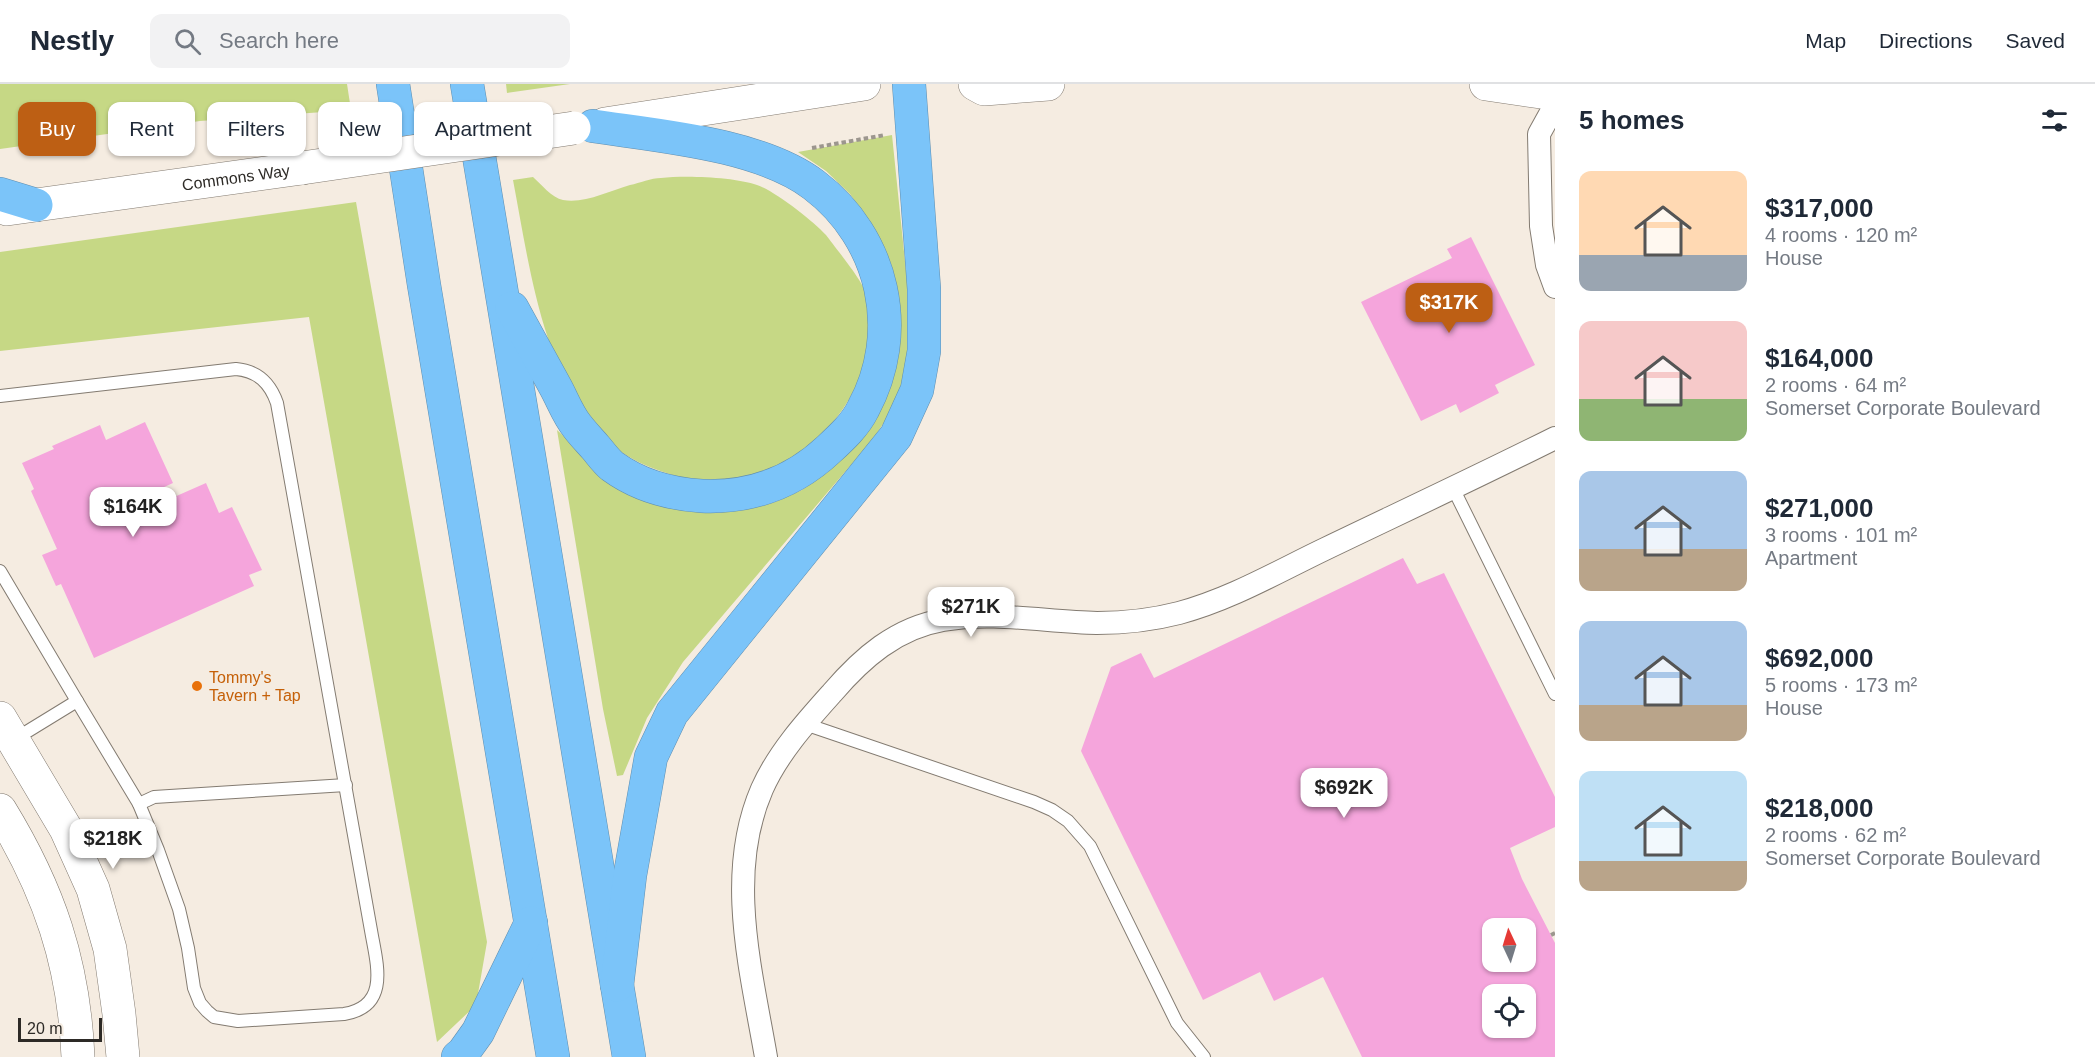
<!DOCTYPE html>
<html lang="en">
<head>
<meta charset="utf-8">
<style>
	:root { --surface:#fff; --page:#f2f2f3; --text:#1f2937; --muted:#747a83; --line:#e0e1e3; --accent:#bd5f14 }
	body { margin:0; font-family:Arial,sans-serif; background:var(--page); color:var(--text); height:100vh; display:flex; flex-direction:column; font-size:22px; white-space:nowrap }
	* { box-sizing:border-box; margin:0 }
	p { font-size:20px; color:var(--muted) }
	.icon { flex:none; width:33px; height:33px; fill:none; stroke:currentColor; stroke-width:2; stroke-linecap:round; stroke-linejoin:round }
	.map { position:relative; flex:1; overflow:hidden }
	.side { display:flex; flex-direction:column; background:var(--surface); width:540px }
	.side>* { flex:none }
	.top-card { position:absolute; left:18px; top:18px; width:570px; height:54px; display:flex; gap:12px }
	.needle { width:39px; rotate:356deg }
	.buttons { position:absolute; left:1482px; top:834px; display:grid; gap:12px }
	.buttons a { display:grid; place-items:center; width:54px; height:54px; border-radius:12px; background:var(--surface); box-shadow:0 2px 4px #0004; font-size:30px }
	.scale { position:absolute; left:18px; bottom:15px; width:84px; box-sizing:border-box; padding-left:6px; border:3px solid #2d2a26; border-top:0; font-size:16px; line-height:21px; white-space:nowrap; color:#2d2a26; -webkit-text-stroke:4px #f5ece1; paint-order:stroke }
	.price { position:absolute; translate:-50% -51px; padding:0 14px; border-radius:12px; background:#fff; color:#222; font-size:20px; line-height:39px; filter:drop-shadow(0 2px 3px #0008) }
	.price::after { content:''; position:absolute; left:50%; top:36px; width:18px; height:14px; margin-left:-9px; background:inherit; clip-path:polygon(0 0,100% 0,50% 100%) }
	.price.selected { background:var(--accent); color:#fff }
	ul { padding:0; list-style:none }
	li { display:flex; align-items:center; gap:18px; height:150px; padding:0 24px }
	li span { display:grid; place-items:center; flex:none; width:168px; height:120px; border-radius:12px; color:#555 }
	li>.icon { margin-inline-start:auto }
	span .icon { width:72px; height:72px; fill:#fffc; stroke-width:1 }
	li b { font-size:26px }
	h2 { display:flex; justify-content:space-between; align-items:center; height:72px; padding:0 24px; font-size:26px }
	.chip { padding:0 21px; border-radius:12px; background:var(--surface); box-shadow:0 2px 4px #0004; font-size:21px; line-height:54px }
	.chip.selected { background:var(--accent); color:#fff }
	header { display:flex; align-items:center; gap:36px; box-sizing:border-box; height:84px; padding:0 30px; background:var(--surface); border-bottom:2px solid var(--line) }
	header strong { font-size:28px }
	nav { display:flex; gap:33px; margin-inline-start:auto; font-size:21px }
	.search { width:420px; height:54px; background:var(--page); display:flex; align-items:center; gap:15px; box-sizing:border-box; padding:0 21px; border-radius:12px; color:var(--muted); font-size:22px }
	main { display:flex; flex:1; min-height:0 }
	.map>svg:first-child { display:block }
	.green { fill:#c6d885 }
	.building { fill:#f5a5dc; fill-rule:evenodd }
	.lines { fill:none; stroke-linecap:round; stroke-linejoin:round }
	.lane-casing { stroke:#837b71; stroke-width:14 }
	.street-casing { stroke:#837b71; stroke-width:24 }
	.secondary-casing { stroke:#837b71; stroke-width:34 }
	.highway-casing { stroke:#608eaf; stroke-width:34 }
	.path { stroke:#9c968e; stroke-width:4; stroke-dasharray:4.5 3; stroke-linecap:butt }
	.lane { stroke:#fff; stroke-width:12 }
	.street { stroke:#fff; stroke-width:22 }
	.secondary { stroke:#fff; stroke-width:33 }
	.highway { stroke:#7bc4f9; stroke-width:33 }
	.secondary-bridge-casing { stroke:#837b71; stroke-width:34; stroke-linecap:butt }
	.secondary-bridge { stroke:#fff; stroke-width:33 }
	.food-dot { fill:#e8710a; stroke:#f5ece1; stroke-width:2 }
	.labels { text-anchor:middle; stroke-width:6; stroke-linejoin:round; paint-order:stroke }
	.street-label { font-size:16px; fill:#2d2a26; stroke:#f5ece1 }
	.food-label { font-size:16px; fill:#c56008; stroke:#f5ece1; text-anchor:start }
</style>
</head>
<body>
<header>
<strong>Nestly</strong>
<div class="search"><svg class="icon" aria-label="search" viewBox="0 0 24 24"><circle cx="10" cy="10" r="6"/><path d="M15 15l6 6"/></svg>Search here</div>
<nav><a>Map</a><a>Directions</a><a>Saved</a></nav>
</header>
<main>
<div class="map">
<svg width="1555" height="973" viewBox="0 0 1555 973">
	<rect width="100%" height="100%" fill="#f5ece1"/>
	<!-- green -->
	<g class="green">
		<polygon points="0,0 347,0 351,26 200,37 0,65"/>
		<polygon points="506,0 570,0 507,9"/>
		<polygon points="892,51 910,226 910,257 903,298 887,334 873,355 683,578 647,634 623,691 617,692 603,625 557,346 610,395 686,427 718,429 775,418 802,406 828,388 848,369 901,234 898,207 891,180 875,146 850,110 826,87 798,68"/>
		<path d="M533,93c8,7 19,21 30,23 21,4 46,-9 67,-15 10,-2 21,-7 31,-7 24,-3 74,-1 96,7 18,6 56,36 69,50 8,11 37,46 39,57 20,84 -37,162 -116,184 -15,4 -33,7 -48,6 -16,-2 -32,-8 -46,-13 -28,-10 -55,-29 -71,-54 -45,-69 -56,-156 -71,-235z"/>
		<polygon points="356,118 487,858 476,921 437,958 309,233 0,267 0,168"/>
	</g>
	<!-- building -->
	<g class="building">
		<polygon points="1471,153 1535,281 1495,301 1499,309 1460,329 1456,320 1421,337 1361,218 1452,174 1447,165"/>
		<polygon points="145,338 173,399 151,409 156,421 206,399 219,429 232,423 262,486 249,491 254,502 94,574 61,500 56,502 42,471 57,465 31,407 34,405 22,379 54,365 52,362 100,341 106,356"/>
		<path d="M1403,474l14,26 27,-11 111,224v30l-45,21 12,31 33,64v114h-193l-39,-80 -49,24 -14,-29 -57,28 -122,-249 30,-84 30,-14 13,25zM1492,844h34v34h-34zM1492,910h34v34h-34z"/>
	</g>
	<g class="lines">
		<!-- lane casing -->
		<g class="lane-casing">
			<g id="lane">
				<path d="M0,312l236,-27c22,2 34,14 41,34l95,533c6,32 16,71 -28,78l-106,7 -24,-4 -7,-6 -7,-8 -6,-15 -6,-40 -9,-39 -21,-59 -19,-46 -62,-103 -62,38"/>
				<polyline points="1453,404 1555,610"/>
				<polyline points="0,487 77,617"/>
				<polyline points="805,640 1034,718 1052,726 1068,737 1090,762 1177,939 1204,973"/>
				<polyline points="139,720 154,713 346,701"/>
			</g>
		</g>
		<!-- street casing -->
		<g class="street-casing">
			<g id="street">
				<polyline points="1555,21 1539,50 1541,142 1547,181 1555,203"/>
				<path d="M766,973c-15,-87 -41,-183 -4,-268 16,-36 44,-67 70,-96 30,-35 64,-65 111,-73 50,-9 103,2 154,3 27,0 55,-3 82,-10 52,-14 98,-41 146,-64 77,-37 154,-73 230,-111"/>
			</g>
		</g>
		<!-- secondary casing -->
		<g class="secondary-casing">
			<g id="secondary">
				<polyline points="975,0 984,5 1048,0"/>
				<polyline points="1486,0 1555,10"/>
				<polyline points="605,40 864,0"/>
				<path id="s1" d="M7,125l295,-41"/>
				<polyline points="0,634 66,745 93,805 110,865 119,930 123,973"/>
				<path d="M0,726c49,80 74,153 78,247"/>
			</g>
		</g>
		<!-- highway casing -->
		<g class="highway-casing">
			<g id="highway">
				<polyline points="393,0 424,201 553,973"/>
				<polyline points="467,0 629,973"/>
				<polyline points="0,110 36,121"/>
				<path d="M512,224c15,27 29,53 44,80 7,13 12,27 21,38 6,8 13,15 19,22 5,6 10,13 16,18 26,19 58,28 90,30 49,2 92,-14 127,-47 13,-12 26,-24 34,-40 42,-77 21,-171 -49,-224 -54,-41 -155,-49 -221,-59"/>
				<polyline points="617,901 630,791 651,673 672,629 896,352 917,306 924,267 924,205 909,0"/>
				<polyline points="458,973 463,969 478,948 531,839"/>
			</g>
		</g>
		<!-- path -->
		<g class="path">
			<polyline points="812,64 885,51"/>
			<polyline points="1551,851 1555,849"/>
		</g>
		<!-- lane -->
		<use href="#lane" class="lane"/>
		<!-- street -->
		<use href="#street" class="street"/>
		<!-- secondary -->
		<use href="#secondary" class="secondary"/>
		<!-- highway -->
		<use href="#highway" class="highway"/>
		<!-- secondary-bridge casing -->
		<g class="secondary-bridge-casing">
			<polyline id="secondary-bridge" points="302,84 574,44"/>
		</g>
		<!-- secondary-bridge -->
		<use href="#secondary-bridge" class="secondary-bridge"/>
	</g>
	<!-- markers -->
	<circle class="food-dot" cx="197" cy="602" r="6"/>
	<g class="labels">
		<!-- street labels -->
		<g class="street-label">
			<text dy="6" stroke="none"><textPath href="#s1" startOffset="231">Commons Way</textPath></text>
		</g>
		<!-- food labels -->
		<g class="food-label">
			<text x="209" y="599">Tommy's<tspan x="209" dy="18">Tavern + Tap</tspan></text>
		</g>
	</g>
</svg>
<div class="buttons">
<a><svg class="needle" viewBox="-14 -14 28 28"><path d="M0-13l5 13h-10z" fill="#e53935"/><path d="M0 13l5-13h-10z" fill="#747a83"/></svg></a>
<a><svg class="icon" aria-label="locate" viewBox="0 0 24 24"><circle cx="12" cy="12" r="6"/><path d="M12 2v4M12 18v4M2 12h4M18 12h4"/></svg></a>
</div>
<div class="scale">20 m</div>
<b class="price selected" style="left:1449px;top:250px">$317K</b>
<b class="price" style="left:133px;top:454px">$164K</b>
<b class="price" style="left:971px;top:554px">$271K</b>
<b class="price" style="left:1344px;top:735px">$692K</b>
<b class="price" style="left:113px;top:786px">$218K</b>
<div class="top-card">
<a class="chip selected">Buy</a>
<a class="chip">Rent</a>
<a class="chip">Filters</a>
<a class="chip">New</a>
<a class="chip">Apartment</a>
</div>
</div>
<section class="side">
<h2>5 homes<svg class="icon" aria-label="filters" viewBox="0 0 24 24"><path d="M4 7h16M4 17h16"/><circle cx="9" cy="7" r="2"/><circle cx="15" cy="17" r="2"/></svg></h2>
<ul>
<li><span style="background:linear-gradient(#ffd9b3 70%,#9aa5b1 0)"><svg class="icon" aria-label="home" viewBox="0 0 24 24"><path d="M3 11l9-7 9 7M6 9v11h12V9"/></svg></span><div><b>$317,000</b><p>4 rooms · 120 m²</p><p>House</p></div></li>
<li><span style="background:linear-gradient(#f6c9c9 65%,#8fb573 0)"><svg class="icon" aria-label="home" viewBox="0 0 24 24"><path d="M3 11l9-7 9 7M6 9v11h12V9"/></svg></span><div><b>$164,000</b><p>2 rooms · 64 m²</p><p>Somerset Corporate Boulevard</p></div></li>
<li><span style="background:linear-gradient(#a9c7e8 65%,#b9a48a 0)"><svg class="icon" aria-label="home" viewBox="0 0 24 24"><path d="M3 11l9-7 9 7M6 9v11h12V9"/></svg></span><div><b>$271,000</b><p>3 rooms · 101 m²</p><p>Apartment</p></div></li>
<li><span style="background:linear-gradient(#a9c7e8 70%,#b9a48a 0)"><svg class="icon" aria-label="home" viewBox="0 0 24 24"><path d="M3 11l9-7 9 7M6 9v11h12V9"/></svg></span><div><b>$692,000</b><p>5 rooms · 173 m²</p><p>House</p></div></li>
<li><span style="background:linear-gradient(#bfe0f5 75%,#b9a48a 0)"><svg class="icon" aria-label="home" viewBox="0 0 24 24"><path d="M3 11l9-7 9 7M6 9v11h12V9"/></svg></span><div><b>$218,000</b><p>2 rooms · 62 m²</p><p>Somerset Corporate Boulevard</p></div></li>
</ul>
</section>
</main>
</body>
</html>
